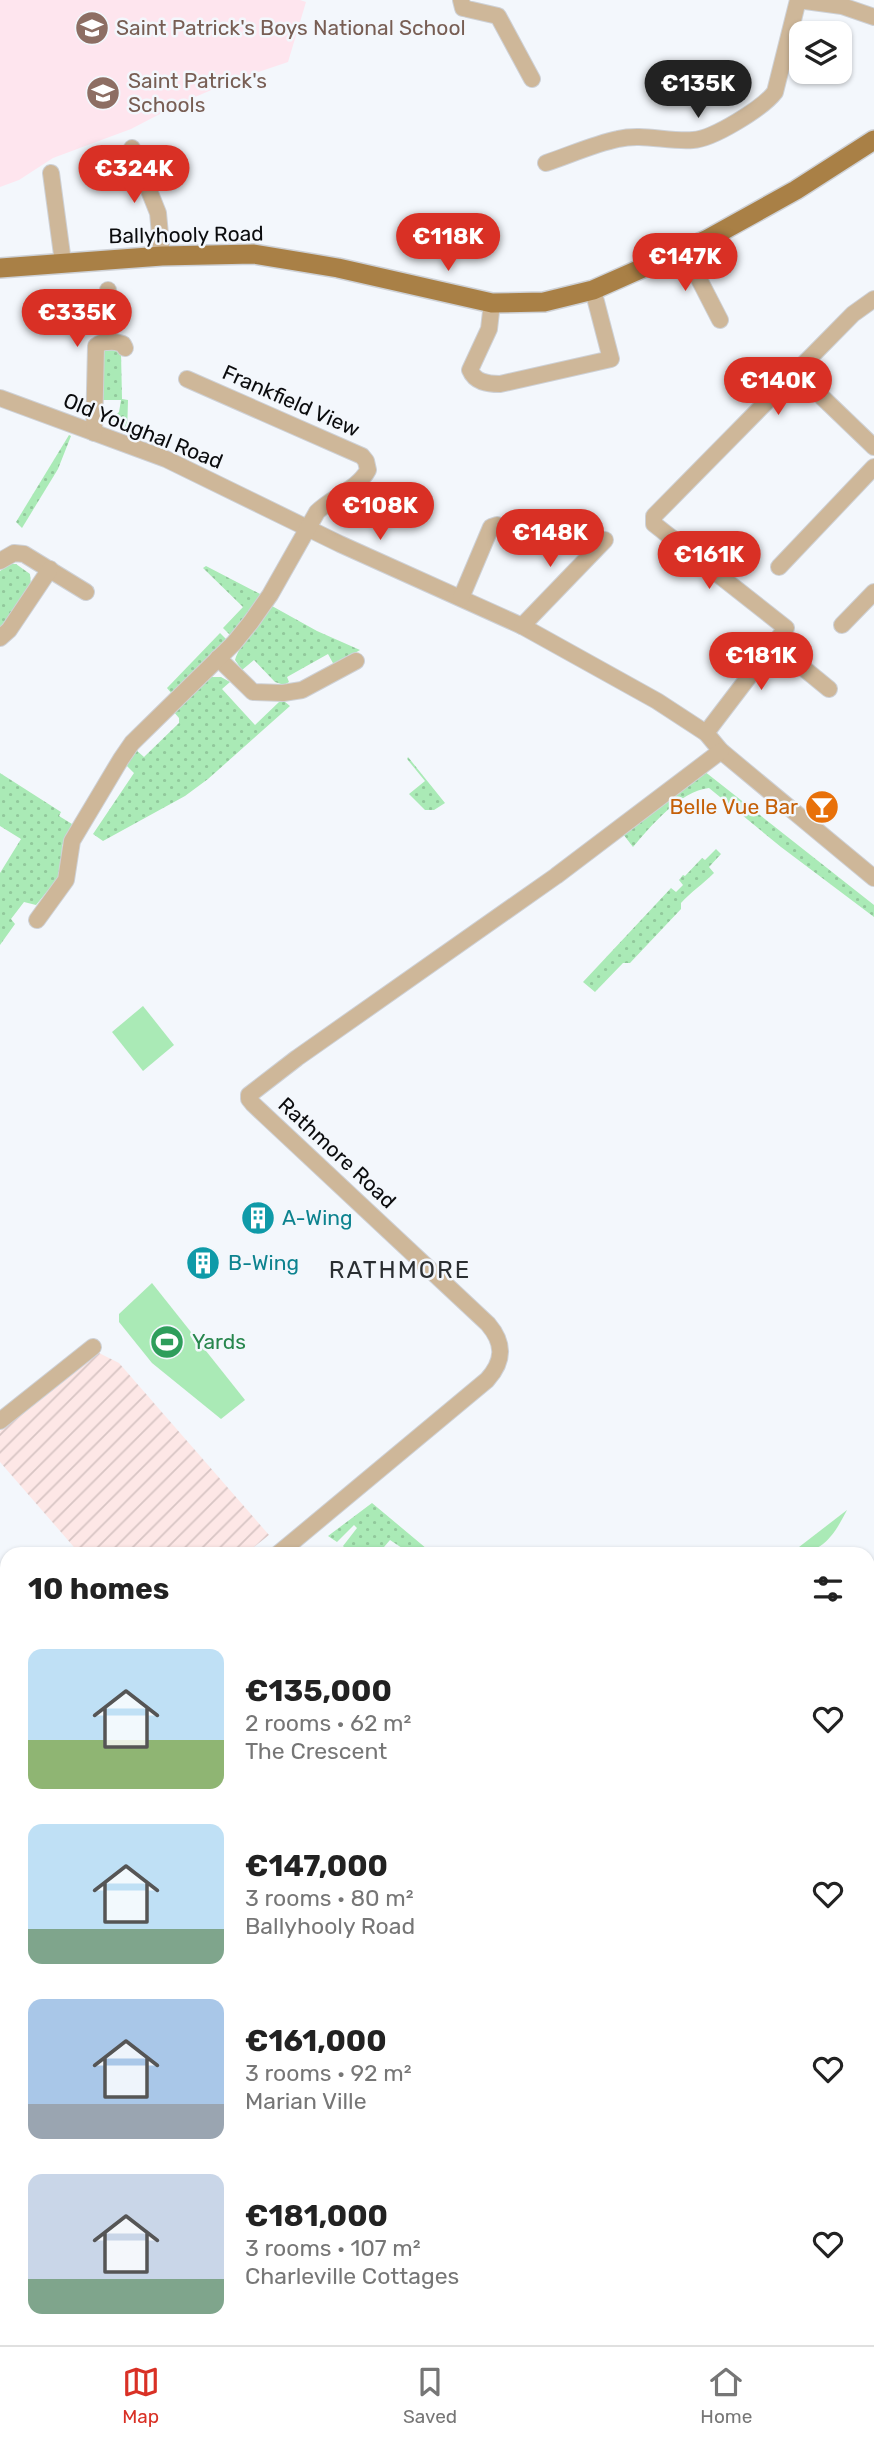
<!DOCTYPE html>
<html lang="en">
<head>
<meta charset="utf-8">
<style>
	:root { --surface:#fff; --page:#f6f6f6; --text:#222; --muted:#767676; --line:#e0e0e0; --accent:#d93025 }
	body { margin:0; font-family:Rubik,sans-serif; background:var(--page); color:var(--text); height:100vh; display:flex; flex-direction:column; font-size:26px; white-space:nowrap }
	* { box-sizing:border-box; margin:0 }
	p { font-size:23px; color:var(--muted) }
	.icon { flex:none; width:38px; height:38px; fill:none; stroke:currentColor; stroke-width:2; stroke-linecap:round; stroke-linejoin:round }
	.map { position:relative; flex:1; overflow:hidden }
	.side { position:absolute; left:0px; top:1547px; width:875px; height:798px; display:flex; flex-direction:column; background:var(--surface); border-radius:21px 21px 0 0; box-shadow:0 2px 5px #0004 }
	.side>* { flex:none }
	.buttons { position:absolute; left:789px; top:21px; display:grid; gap:14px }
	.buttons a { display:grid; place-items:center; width:63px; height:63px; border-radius:14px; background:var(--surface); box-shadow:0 2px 5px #0004; font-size:35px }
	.price { position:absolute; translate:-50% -60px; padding:0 16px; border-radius:24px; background:var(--accent); color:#fff; font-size:23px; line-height:46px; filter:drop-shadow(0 2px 4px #0008) }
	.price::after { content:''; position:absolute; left:50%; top:42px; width:21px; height:16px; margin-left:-10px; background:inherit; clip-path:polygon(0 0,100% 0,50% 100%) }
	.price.selected { background:#222; color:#fff }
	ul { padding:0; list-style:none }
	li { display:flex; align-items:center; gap:21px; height:175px; padding:0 28px }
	li span { display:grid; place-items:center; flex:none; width:196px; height:140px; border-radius:14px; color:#555 }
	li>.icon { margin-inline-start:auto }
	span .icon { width:84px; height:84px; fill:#fffc; stroke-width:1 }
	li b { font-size:30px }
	h2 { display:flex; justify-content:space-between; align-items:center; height:84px; padding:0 28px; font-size:30px }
	.menu { display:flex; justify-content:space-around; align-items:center; height:98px; border-top:2px solid var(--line); background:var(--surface); font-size:19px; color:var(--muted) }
	.menu a { display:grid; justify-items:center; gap:4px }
	.menu .selected { color:var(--accent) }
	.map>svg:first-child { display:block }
	.industrial { fill:url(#industrial-furrows) }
	.education { fill:#fee5ee }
	.grass { fill:url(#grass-dots) }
	.cemetery { fill:url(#cemetery-stones) }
	.garden { fill:#aaeab6 }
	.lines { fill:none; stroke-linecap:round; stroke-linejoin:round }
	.minor-casing { stroke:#ced1d6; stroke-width:18 }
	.major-casing { stroke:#ced1d6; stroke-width:22 }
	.minor { stroke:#ceb799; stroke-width:16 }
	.major { stroke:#a98046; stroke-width:19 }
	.labels { text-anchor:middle; stroke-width:5; stroke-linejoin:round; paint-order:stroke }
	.education-label { font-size:21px; fill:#785e54; stroke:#f3f7fc; text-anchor:start }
	.street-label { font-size:21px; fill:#0b0c0e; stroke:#f3f7fc }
	.food-label { font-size:21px; fill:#c56008; stroke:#f3f7fc; text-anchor:end }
	.culture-label { font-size:21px; fill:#0d838f; stroke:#f3f7fc; text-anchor:start }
	.leisure-label { font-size:21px; fill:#27864d; stroke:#f3f7fc; text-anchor:start }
	.quarter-label { font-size:24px; letter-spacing:2px; fill:#2b2f32; stroke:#f3f7fc }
</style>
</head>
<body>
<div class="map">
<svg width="874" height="2345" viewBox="0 0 874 2345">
	<defs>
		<pattern id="industrial-furrows" width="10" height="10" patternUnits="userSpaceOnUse" patternTransform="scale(1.75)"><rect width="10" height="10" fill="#fde7e6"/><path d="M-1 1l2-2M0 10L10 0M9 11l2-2" fill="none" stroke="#d8c5c4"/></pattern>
		<pattern id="grass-dots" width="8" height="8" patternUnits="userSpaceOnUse" patternTransform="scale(1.75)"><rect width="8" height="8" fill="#aaeab6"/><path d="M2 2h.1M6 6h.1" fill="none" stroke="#91c89b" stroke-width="1.8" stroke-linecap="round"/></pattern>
		<pattern id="cemetery-stones" width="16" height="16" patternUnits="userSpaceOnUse" patternTransform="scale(1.75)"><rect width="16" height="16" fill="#aaeab6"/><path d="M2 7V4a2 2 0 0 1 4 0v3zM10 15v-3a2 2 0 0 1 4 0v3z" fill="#91c89b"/></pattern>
	</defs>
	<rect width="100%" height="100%" fill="#f3f7fc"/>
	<!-- industrial -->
	<polygon class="industrial" points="99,1353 119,1363 269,1535 245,1554 80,1554 0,1462 0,1431"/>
	<!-- education -->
	<polygon class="education" points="0,0 300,0 306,2 288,62 232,81 179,104 131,129 53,158 19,180 0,187"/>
	<!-- grass -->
	<g class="grass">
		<polygon points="118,348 121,352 122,399 128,400 127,434 123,431 123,424 110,420 119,412 121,400 98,400 99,349"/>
		<polygon points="69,435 71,436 58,469 22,528 16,522"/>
		<polygon points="11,564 16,564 30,574 31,585 0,632 0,571"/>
		<polygon points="206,566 262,595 231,636 223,628 243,607 203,568"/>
		<path d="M272,606l45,25 43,19 -26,15 -6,-11 -41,23 2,5 -5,3 -9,-3 -21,-22 -12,10 -7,-10c3,-14 27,-40 37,-54z"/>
		<polygon points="220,633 227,640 172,694 167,688"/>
		<polygon points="210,677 221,677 230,682 222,689 255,725 279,702 284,701 290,706 208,779 185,796 103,841 93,834 134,773 125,764 136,750 144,757 179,723 179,718 173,711"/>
		<polygon points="408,757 445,803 434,810 425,810 409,794 425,781 407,759"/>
		<path d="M704,771l170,134v12l-93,-70 -72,-59c-29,3 -58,38 -76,59l-10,-13z"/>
		<polygon points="0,773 61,812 59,816 72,824 62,846 61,870 58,878 36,905 24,902 11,919 15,924 0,945 0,873 21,839 0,826"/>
		<path d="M716,849l5,5 -12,13 5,6c-11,11 -23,19 -33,30v6l-51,54h-7l-28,29 -12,-10 88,-94 5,4 7,-7 -4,-5 4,-5 2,1 17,-18 3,2z"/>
		<polygon points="372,1503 433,1554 411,1554 390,1540 378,1554 366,1554 358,1548 350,1554 343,1546 357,1528 354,1525 337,1542 328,1536"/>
		<polygon points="871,1629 874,1633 874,2077 868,2069 868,1631"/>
		<polygon points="367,2338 445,2338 450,2345 367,2345"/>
	</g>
	<!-- cemetery -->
	<polygon class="cemetery" points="874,2191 874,2345 710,2345 703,2338 868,2338 868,2195"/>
	<!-- garden -->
	<g class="garden">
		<polygon points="143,1006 174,1045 143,1071 112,1032"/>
		<polygon points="152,1283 245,1400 221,1419 152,1363 119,1322 119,1314"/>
		<path d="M847,1510c-14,27 -25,44 -57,44z"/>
	</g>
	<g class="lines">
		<!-- minor casing -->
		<g class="minor-casing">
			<g id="minor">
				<polyline points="461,0 463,8 498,16 532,79"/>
				<polyline points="798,0 842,6 874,17"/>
				<polyline points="132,148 158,213 162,256"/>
				<path d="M546,163c24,-8 48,-19 72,-24 24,-6 50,3 75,1 20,-1 70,-32 82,-48l23,-92"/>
				<polyline points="51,173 63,262"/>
				<polyline points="684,250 720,320"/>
				<polyline points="108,290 108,342"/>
				<path d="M492,303l-3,26 -19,41c5,12 17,14 30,14l111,-25 -18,-69"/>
				<polyline points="796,372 874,447"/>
				<polyline points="0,398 166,459 340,544 522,626 657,701 706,733 721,751 874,878"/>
				<path d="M94,433l2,-87c7,-6 18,-5 27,-2l2,4"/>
				<polyline points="0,561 14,553 24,554 86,592"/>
				<polyline points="779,567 874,467"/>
				<polyline points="461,598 491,527 497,525 519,535"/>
				<polyline points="842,625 874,592"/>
				<polyline points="522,626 605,540"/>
				<polyline points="0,638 9,630 50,569"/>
				<polyline points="774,644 829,689"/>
				<polyline points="218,658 253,692 283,693 302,690 356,661"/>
				<polyline points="706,733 786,628 654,524 654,516 853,314 874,299"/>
				<path d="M37,920l29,-40 6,-39 49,-82 11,-16 102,-100 17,-21 19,-27 47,-83c15,-15 41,-23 51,-42l-2,-9 -4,-5 -175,-77"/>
				<polyline points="0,1421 93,1347"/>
				<path d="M278,1554l209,-174c17,-19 18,-36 1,-56l-235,-220 -4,-5v-4l48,-37 259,-182 165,-125"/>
				<polyline points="0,1617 7,1625"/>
				<polyline points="0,1852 7,1848"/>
				<polyline points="0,1913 7,1930"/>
				<polyline points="868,2153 874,2150"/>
				<polyline points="0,2173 7,2177"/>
				<polyline points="0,2258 7,2262"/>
				<polyline points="456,2338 458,2345"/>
				<polyline points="633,2338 634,2345"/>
			</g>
		</g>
		<!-- major casing -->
		<g class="major-casing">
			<polyline id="major" points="0,268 162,256 254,254 338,268 492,303 544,302 593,290 706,240 796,190 874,140"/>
		</g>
		<!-- minor -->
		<use href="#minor" class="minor"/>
		<!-- major -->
		<use href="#major" class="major"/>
	</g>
	<!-- icons -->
	<defs>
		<g id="school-disc" transform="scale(1.75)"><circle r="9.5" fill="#8d6e63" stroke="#f3f7fc"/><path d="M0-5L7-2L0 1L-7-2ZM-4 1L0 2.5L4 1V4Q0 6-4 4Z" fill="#fff"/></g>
		<g id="bar-disc" transform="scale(1.75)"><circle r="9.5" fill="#e8710a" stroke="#f3f7fc"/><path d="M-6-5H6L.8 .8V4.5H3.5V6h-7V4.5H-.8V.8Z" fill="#fff"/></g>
		<g id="building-disc" transform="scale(1.75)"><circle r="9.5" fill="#0f9aa8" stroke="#f3f7fc"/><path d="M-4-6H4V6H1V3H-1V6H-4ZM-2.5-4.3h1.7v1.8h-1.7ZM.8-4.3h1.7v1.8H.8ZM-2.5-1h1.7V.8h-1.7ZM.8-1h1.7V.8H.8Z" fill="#fff"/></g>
		<g id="stadium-disc" transform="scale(1.75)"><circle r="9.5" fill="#2e9e5b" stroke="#f3f7fc"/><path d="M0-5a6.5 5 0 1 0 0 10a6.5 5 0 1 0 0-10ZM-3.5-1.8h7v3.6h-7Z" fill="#fff"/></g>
	</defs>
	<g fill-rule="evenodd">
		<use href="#school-disc" x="92" y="28"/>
		<use href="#school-disc" x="103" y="93"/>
		<use href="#bar-disc" x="822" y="807"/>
		<use href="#building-disc" x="258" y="1218"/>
		<use href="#building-disc" x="203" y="1263"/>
		<use href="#stadium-disc" x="167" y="1342"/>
	</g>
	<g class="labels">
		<!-- education labels -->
		<g class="education-label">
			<text x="116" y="35">Saint Patrick's Boys National School</text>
			<text x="128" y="88">Saint Patrick's<tspan x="128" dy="24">Schools</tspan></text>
		</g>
		<!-- street labels -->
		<g class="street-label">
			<text transform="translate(186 235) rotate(-1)" y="7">Ballyhooly Road</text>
			<text transform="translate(291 401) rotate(24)" y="7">Frankfield View</text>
			<text transform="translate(143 431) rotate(22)" y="7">Old Youghal Road</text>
			<text transform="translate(337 1153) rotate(43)" y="7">Rathmore Road</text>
		</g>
		<!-- food labels -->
		<g class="food-label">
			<text x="798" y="814">Belle Vue Bar</text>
		</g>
		<!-- culture labels -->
		<g class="culture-label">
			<text x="282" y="1225">A-Wing</text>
			<text x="228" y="1270">B-Wing</text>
		</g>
		<!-- leisure labels -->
		<g class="leisure-label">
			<text x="192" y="1349">Yards</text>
		</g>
		<!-- quarter labels -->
		<g class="quarter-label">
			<text x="400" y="1278">RATHMORE</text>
		</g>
	</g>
</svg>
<div class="buttons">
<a><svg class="icon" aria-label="layers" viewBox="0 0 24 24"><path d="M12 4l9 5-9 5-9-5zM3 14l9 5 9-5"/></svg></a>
</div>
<b class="price selected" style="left:698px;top:120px">€135K</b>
<b class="price" style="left:134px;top:205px">€324K</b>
<b class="price" style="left:448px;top:273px">€118K</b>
<b class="price" style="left:685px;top:293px">€147K</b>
<b class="price" style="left:77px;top:349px">€335K</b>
<b class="price" style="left:778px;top:417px">€140K</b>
<b class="price" style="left:380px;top:542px">€108K</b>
<b class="price" style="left:550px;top:569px">€148K</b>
<b class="price" style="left:709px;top:591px">€161K</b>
<b class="price" style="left:761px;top:692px">€181K</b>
<section class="side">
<h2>10 homes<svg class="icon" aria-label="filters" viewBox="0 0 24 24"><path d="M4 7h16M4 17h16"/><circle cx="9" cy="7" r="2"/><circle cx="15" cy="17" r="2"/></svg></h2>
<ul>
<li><span style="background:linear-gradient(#bfe0f5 65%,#8fb573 0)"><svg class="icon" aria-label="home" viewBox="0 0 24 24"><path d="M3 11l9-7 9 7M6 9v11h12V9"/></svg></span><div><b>€135,000</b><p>2 rooms · 62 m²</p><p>The Crescent</p></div><svg class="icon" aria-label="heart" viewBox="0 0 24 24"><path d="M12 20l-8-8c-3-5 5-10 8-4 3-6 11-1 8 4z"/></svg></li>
<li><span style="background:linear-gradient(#bfe0f5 75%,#7fa58c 0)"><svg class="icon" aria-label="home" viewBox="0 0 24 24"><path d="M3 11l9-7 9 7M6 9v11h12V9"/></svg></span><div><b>€147,000</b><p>3 rooms · 80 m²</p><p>Ballyhooly Road</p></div><svg class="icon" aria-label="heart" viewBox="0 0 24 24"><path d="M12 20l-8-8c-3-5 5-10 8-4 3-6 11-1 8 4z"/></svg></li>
<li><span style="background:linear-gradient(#a9c7e8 75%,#9aa5b1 0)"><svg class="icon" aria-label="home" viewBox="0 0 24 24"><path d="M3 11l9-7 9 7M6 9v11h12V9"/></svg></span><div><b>€161,000</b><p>3 rooms · 92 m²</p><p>Marian Ville</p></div><svg class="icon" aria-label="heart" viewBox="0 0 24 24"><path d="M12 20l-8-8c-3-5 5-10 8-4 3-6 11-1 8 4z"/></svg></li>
<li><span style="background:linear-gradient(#c9d6e8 75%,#7fa58c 0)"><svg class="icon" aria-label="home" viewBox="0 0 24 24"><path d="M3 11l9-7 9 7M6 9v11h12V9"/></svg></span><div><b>€181,000</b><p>3 rooms · 107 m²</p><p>Charleville Cottages</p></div><svg class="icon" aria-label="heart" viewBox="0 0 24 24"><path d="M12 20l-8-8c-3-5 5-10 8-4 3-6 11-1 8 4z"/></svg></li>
</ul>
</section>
</div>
<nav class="menu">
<a class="selected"><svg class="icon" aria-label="map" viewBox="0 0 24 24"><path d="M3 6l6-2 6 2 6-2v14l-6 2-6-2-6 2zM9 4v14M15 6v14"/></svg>Map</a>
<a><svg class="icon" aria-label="saved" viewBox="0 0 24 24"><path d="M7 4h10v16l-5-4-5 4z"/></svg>Saved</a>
<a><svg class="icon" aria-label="home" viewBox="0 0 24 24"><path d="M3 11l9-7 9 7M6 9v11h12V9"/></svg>Home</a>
</nav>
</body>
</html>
